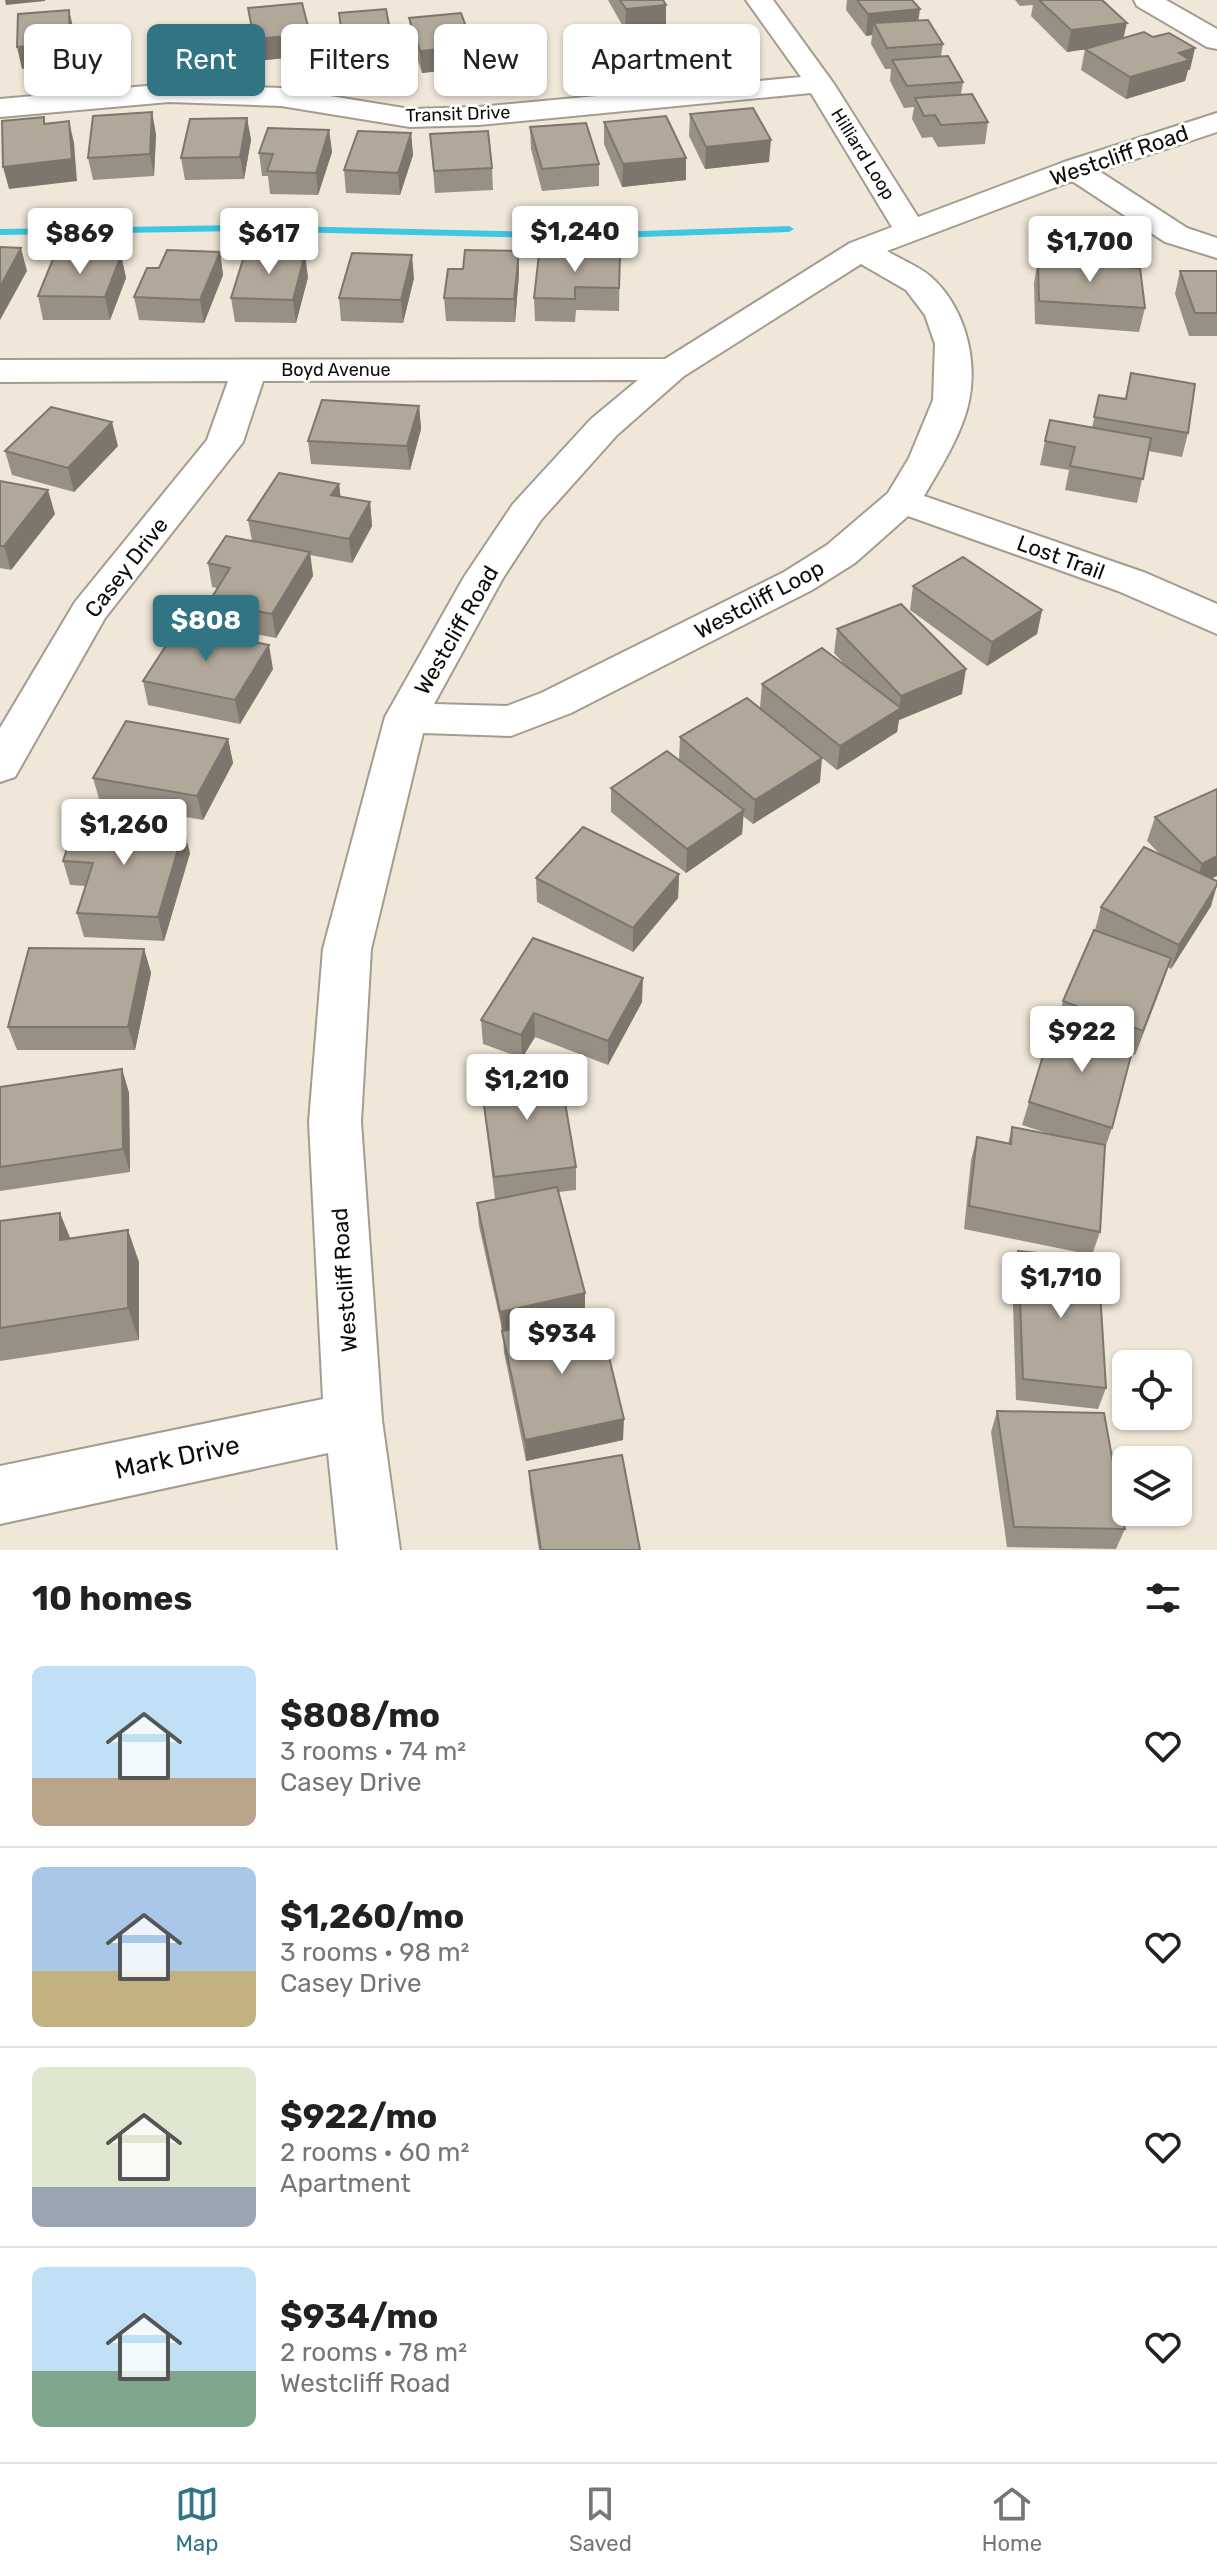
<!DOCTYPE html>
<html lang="en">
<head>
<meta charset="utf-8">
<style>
	:root { --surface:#fff; --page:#f6f6f6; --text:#222; --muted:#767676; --line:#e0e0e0; --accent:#317585 }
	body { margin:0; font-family:Rubik,sans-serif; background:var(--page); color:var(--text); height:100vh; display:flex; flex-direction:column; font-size:30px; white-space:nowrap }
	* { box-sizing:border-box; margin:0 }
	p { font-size:26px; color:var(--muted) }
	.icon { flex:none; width:44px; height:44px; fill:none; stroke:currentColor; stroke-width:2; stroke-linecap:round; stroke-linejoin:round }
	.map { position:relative; height:1550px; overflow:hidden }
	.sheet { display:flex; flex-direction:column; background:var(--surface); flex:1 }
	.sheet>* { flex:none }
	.guide { position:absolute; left:24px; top:24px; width:800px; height:72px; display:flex; gap:16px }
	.buttons { position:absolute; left:1112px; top:1350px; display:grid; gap:16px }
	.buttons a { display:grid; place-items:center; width:80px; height:80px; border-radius:12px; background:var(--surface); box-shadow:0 2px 6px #0004; font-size:40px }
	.price { position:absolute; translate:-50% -68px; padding:0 18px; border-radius:8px; background:#fff; color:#222; font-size:26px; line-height:52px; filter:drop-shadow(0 2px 4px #0008) }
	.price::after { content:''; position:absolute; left:50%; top:48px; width:24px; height:18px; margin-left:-12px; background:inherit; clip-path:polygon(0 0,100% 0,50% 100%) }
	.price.active { background:var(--accent); color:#fff }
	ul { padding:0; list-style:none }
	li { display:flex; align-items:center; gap:24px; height:200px; padding:0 32px }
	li+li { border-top:2px solid var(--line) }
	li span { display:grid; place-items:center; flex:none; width:224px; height:160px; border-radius:12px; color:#555 }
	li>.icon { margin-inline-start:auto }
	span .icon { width:96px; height:96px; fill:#fffc; stroke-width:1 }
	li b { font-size:34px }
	h2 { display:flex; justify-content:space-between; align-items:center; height:96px; padding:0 32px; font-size:34px }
	.tag { padding:0 28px; border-radius:12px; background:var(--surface); box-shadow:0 2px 6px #0004; font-size:28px; line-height:72px }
	.tag.active { background:var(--accent); color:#fff }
	.dock { display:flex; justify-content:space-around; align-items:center; height:112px; border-top:2px solid var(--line); background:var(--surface); font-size:22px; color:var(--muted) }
	.dock a { display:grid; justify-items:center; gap:4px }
	.dock .active { color:var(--accent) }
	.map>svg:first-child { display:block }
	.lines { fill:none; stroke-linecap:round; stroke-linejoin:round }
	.stream { fill:#3ec7e4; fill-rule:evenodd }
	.minor-casing { stroke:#a49c8e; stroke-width:4 }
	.minor { fill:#fff; fill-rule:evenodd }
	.wall { fill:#989084 }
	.shaded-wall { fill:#7c766c }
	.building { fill:#b1a89a; stroke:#7c766c; stroke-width:2 }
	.labels { text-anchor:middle; stroke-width:6; stroke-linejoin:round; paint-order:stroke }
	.far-street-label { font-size:18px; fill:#0f0c08; stroke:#fff }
	.street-label { font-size:22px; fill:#0f0c08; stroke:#fff }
	.near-street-label { font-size:26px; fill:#0f0c08; stroke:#fff }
</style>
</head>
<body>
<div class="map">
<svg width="1217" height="1550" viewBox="0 0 1217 1550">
	<rect width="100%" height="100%" fill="#f0e7d8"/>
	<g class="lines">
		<!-- stream -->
		<polygon class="stream" points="239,225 584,233 789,226 794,229 789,232 584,239 239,231 0,235 0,229"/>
		<!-- minor casing -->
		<g class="minor-casing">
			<g id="minor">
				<path d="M746,0h27l61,84 84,133 146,-55 153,-49v19l-118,39 88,57 30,10v20l-52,-16 -93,-61 -185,70c13,8 31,15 43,25 34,30 48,81 39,125 -7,33 -28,66 -45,95l222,77 71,31v30l-99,-43 -210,-75 -53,47 -43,27 -241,123 -60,23 -88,-3 -52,216 -10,173 21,298 18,130h-62l-10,-97 -328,71v-58l323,-67 -14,-277 14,-173 62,-232 79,-140 49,-73 78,-85 47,-39 -375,1 -20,61 -138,176 -90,159 -15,5v-54l75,-126 132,-162 21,-59 -228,1v-22l665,-1 185,-116 42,-16 -81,-134 -332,32 -69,2 -129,-21 -112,-4 -169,15v-18l169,-15 112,4 129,21 69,-2 322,-30zM861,264l45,26 19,25 10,29 -2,56 -24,58 -21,35 -61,52 -43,27 -243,121 -34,13 -73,-2 69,-126 38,-58 76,-85 67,-59z"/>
				<polygon points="1134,0 1166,0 1217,29 1217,49 1207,47 1137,6"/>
			</g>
		</g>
		<!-- minor -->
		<use href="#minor" class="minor"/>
	</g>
	<!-- wall -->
	<g class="wall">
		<polygon points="608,0 663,0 666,26 625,30"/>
		<polygon points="847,0 912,0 918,20 943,44 941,56 963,82 961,94 988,122 985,144 938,147 932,137 922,138 912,119 914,107 904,108 890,81 891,69 885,69 871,44 872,35 866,36 846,10"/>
		<polygon points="1015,0 1102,0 1124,38 1190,70 1188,70 1185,81 1126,99 1081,70 1085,49 1067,52 1031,16 1033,5 1020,6"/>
		<polygon points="248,8 313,55 257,61"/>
		<polygon points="409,18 474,67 422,73 411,39"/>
		<polygon points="332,28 393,46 394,68 337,72"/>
		<polygon points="690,114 769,162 705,169 689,136"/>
		<polygon points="247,118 251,140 244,179 185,180 181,158"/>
		<polygon points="604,122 686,158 686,180 622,187 604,144"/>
		<polygon points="530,127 599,164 599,186 542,191 531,149"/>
		<polygon points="329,130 332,152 318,195 270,194 268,176 262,176 259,153"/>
		<polygon points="411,133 413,155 400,195 346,193 344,170"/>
		<polygon points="156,134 154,176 93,180 88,158"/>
		<polygon points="430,134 492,168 493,190 435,193"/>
		<polygon points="519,251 519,274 515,322 446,321 444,298"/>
		<polygon points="220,252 223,275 204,323 139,320 134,297 159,268"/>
		<polygon points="121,255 126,278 110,320 43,320 38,296"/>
		<polygon points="620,256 619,311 576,310 575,322 535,321 534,298"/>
		<polygon points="1038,260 1145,308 1139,332 1035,324 1034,283"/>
		<polygon points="1180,271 1217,271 1217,336 1189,336 1175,294"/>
		<polygon points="308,277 296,323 235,322 231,298"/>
		<polygon points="414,278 403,323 341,321 339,298"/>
		<polygon points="1131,373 1188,433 1182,457 1148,451 1137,503 1065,490 1069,470 1040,465 1045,441 1092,428 1099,395 1125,399"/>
		<polygon points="419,406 421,429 410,470 311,464 308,441"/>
		<polygon points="118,446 74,492 12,475 5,451"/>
		<polygon points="0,481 55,514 11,570 0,568"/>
		<polygon points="339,484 340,497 370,502 372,526 352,563 310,555 313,576 276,638 213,626 209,602 217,588 212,587 208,563 252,541 248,520"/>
		<polygon points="913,586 1042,610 1037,634 987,666 910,610"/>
		<polygon points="837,629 962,694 899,720 897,732 837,770 760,708 762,684 847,667 834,653"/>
		<polygon points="273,669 240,724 148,705 143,681"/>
		<polygon points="680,737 820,782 753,824 743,816 742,834 686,873 611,812 611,788 679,760"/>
		<polygon points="228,739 233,763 203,820 100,802 93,778"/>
		<polygon points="1217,789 1211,906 1171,969 1168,967 1135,1055 1132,1054 1112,1128 1104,1151 1100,1232 1092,1255 964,1229 971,1160 977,1137 1008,1144 1012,1127 1056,1136 1022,1125 1029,1102 1058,1021 1063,1001 1095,930 1101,907 1161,855 1147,841 1155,817"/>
		<polygon points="190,853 164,941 84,937 77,913 86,886 70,885 63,861"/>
		<polygon points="679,874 678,898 633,952 537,902 536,878"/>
		<polygon points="533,938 642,1002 608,1065 535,1037 522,1058 483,1044 481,1020"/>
		<polygon points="144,949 151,973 135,1050 17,1050 8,1027"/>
		<polygon points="122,1069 129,1093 130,1172 0,1191 0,1087"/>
		<polygon points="480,1077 576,1167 576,1190 559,1192 585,1293 585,1314 623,1440 526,1461 504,1352 503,1333 479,1226 477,1203 495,1199"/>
		<polygon points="0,1221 70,1239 139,1262 139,1340 0,1361"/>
		<polygon points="1018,1251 1106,1388 1098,1409 1016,1400 1012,1273"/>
		<polygon points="997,1411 1125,1529 1116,1549 1007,1547 991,1432"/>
		<polygon points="529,1471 640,1550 539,1550 530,1491"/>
	</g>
	<!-- shaded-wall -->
	<g class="shaded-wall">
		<polygon points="5,0 45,0 45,1 6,5"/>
		<polygon points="666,5 666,26 625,30 626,9"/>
		<polygon points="920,9 917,30 874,23 872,35 866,36 868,14"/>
		<polygon points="69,10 74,31 75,64 22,69 17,47"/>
		<polygon points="1127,23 1122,44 1067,52 1071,30"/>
		<polygon points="310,34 313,55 257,61 254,39"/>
		<polygon points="473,46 474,67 422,73 420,51"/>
		<polygon points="1195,48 1190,70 1188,70 1185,81 1126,99 1130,77 1179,53"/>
		<polygon points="152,112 156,134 154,176 150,154"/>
		<polygon points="247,118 251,140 244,179 240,157"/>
		<polygon points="69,121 74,143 77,181 9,189 3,167"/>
		<polygon points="329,130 332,152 318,195 316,173"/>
		<polygon points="411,133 413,155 400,195 398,173"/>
		<polygon points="771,140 769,162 705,169 706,147"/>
		<polygon points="686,158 686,180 622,187 623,164"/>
		<polygon points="21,248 27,271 0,320 0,287"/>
		<polygon points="519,251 519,274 515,322 514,299"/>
		<polygon points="220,252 223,275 204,323 200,300"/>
		<polygon points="305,254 308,277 296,323 293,300"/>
		<polygon points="121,255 126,278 110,320 105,297"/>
		<polygon points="412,255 414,278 403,323 401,300"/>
		<polygon points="419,406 421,429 410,470 407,446"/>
		<polygon points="112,422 118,446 74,492 68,468"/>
		<polygon points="339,484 342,508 331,495"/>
		<polygon points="48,490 55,514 11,570 4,546"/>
		<polygon points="370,502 372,526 352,563 349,539"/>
		<polygon points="310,552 313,576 276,638 272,614"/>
		<polygon points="1042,610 1037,634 987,666 992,642"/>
		<polygon points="269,645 273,669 240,724 235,700"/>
		<polygon points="966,669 962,694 899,720 897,732 837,770 840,746 899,709 901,696"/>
		<polygon points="228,739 233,763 203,820 197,796"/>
		<polygon points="822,758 820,782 753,824 755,800"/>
		<polygon points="744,810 742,834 686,873 687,849"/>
		<polygon points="184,829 190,853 164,941 158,917"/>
		<polygon points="1217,856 1217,876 1194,887 1202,864"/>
		<polygon points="679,874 678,898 633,952 633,928"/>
		<polygon points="1217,885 1211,906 1171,969 1179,945"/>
		<polygon points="144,949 151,973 135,1050 128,1027"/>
		<polygon points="1171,958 1163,982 1135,1055 1143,1031"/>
		<polygon points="643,978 642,1002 608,1065 608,1041"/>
		<polygon points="534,1013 535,1037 522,1058 521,1035"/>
		<polygon points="122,1069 129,1093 130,1172 123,1149"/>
		<polygon points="60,1213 73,1245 60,1240"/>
		<polygon points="128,1230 139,1262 139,1340 128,1308"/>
		<polygon points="585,1293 585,1315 502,1333 500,1312"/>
		<polygon points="624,1419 623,1440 526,1461 525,1440"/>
	</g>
	<!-- building -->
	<g class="building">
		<polygon points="620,0 663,0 666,5 626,9"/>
		<polygon points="857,0 912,0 920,9 868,14"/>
		<polygon points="1039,0 1102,0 1127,23 1071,30"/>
		<polygon points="302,3 310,34 254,39 248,8"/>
		<polygon points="386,9 393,46 335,50 332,28 341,28 339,13"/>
		<polygon points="69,10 70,42 17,47 18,14"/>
		<polygon points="461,13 473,46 420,51 409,18"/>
		<polygon points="928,20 943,44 887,48 874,23"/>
		<polygon points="1144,32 1153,37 1169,33 1195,48 1179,53 1190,60 1130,77 1085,49"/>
		<polygon points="948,56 963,82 907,86 892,60"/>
		<polygon points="972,94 988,122 941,125 935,115 924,116 915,98"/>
		<polygon points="753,108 771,140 706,147 690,114"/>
		<polygon points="152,112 150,154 88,158 93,116"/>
		<polygon points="666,116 686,158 623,164 604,122"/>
		<polygon points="44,117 44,124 69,121 72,159 3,167 2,121"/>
		<polygon points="247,118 240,157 181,158 190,119"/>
		<polygon points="586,123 599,164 542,169 530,127"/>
		<polygon points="268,128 329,130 316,173 267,171 273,154 259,153"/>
		<polygon points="358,131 411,133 398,173 344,170"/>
		<polygon points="488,131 492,168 434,171 430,134"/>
		<polygon points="0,247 21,248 0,287"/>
		<polygon points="167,250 220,252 200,300 134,297 147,268 159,268"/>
		<polygon points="465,250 519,251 514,299 444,298 448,269 463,269"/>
		<polygon points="245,253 305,254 293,300 231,298"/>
		<polygon points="352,253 412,255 401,300 339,298"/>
		<polygon points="55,254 121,255 105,297 38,296"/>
		<polygon points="539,254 620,256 619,288 575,287 575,299 534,298"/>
		<polygon points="1038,260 1140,268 1145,308 1039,301"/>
		<polygon points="1180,271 1217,271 1217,313 1195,313"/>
		<polygon points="1131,373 1195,384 1188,433 1094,417 1099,395 1126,399"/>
		<polygon points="322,400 419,406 407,446 308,441"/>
		<polygon points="51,407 112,422 68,468 5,451"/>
		<polygon points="1050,420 1151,438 1143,479 1070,466 1075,447 1045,441"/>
		<polygon points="279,473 339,484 331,495 370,502 349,539 248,520"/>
		<polygon points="0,481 48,490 4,546 0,546"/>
		<polygon points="226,536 310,552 272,614 209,602 230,568 208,563"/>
		<polygon points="963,557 1042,610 992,642 913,586"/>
		<polygon points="901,604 966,669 901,696 837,629"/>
		<polygon points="178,627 269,645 235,700 143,681"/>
		<polygon points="822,648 901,708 840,746 762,684"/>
		<polygon points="747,698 822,758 755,800 680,737"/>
		<polygon points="126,721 228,739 197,796 93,778"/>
		<polygon points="667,751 744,810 687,849 611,788"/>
		<polygon points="1217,789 1217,856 1202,864 1155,817"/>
		<polygon points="75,824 184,829 158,917 77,913 93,863 63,861"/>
		<polygon points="583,827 679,874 633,928 536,878"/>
		<polygon points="1144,847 1217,881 1217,885 1179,945 1101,907"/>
		<polygon points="1094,930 1171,958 1143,1031 1063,1001"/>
		<polygon points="533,938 643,978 608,1041 534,1013 521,1035 481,1020"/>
		<polygon points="29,948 144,949 128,1027 8,1027"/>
		<polygon points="1054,1019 1134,1044 1112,1128 1029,1102"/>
		<polygon points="559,1067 576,1167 494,1177 480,1077"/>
		<polygon points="122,1069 123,1149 0,1167 0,1087"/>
		<polygon points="1012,1127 1105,1145 1100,1232 969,1206 977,1137 1011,1144"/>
		<polygon points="557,1187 585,1293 500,1312 477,1203"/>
		<polygon points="60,1213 60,1240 128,1230 128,1308 0,1328 0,1221"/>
		<polygon points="1018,1251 1098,1259 1106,1388 1023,1379"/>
		<polygon points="598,1312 624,1419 525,1440 502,1331"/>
		<polygon points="997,1411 1104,1413 1125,1529 1014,1527"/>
		<polygon points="622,1455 640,1550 541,1550 529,1471"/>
	</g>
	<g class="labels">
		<!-- far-street labels -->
		<g class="far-street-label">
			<text transform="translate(458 114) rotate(-2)" y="6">Transit Drive</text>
			<text transform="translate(863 154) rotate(58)" y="6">Hilliard Loop</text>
			<text x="336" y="376">Boyd Avenue</text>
		</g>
		<!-- street labels -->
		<g class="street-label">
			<text transform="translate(1119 155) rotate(-19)" y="8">Westcliff Road</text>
			<text transform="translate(1061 557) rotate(20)" y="8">Lost Trail</text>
			<text transform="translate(126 567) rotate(-52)" y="8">Casey Drive</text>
			<text transform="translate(759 599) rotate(-28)" y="8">Westcliff Loop</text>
			<text transform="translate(456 630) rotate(-60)" y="8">Westcliff Road</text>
			<text transform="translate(344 1280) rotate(-94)" y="8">Westcliff Road</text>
		</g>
		<!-- near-street labels -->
		<g class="near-street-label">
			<text transform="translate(177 1457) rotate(-12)" y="9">Mark Drive</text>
		</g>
	</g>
</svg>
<div class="buttons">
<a><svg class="icon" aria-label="locate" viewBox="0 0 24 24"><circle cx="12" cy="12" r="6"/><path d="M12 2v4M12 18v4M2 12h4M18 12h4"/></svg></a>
<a><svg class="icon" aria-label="layers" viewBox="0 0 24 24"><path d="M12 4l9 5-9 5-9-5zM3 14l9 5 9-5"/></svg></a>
</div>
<b class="price" style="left:575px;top:274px">$1,240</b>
<b class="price" style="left:80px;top:276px">$869</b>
<b class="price" style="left:269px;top:276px">$617</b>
<b class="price" style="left:1090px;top:284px">$1,700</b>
<b class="price active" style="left:206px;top:663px">$808</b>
<b class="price" style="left:124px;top:867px">$1,260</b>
<b class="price" style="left:1082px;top:1074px">$922</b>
<b class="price" style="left:527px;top:1122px">$1,210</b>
<b class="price" style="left:1061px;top:1320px">$1,710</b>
<b class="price" style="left:562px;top:1376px">$934</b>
<div class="guide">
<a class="tag">Buy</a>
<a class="tag active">Rent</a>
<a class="tag">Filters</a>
<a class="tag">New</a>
<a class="tag">Apartment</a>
</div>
</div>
<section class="sheet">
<h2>10 homes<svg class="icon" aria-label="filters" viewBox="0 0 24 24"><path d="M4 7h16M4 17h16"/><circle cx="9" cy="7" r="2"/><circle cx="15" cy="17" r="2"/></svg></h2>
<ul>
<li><span style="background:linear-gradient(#bfe0f5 70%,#b9a48a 0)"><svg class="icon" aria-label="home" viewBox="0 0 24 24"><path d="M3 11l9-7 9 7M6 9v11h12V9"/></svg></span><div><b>$808/mo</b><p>3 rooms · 74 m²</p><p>Casey Drive</p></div><svg class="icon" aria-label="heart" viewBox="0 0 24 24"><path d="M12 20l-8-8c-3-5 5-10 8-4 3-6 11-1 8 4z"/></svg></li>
<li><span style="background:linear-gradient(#a9c7e8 65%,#c2b280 0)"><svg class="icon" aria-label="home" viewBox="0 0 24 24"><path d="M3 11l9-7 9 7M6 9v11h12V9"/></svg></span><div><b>$1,260/mo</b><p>3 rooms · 98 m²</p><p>Casey Drive</p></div><svg class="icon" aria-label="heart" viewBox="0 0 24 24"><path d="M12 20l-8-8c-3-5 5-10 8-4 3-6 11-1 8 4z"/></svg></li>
<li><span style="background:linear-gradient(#dfe7d0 75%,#9aa5b1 0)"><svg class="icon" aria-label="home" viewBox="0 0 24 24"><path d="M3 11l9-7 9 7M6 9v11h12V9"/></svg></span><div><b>$922/mo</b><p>2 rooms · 60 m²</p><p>Apartment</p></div><svg class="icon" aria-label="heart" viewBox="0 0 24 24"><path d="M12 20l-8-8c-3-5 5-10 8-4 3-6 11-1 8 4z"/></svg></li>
<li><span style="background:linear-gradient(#bfe0f5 65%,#7fa58c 0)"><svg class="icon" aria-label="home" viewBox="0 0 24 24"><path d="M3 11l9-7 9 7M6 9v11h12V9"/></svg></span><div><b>$934/mo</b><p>2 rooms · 78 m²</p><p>Westcliff Road</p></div><svg class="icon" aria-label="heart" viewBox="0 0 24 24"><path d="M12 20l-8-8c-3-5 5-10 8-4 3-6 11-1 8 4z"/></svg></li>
</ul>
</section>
<nav class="dock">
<a class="active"><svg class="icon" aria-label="map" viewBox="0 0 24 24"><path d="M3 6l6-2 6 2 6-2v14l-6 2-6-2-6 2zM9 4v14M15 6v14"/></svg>Map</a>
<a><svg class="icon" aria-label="saved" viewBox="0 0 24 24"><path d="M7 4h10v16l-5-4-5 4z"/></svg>Saved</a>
<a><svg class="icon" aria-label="home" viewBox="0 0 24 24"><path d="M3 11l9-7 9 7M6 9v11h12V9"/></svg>Home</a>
</nav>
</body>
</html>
